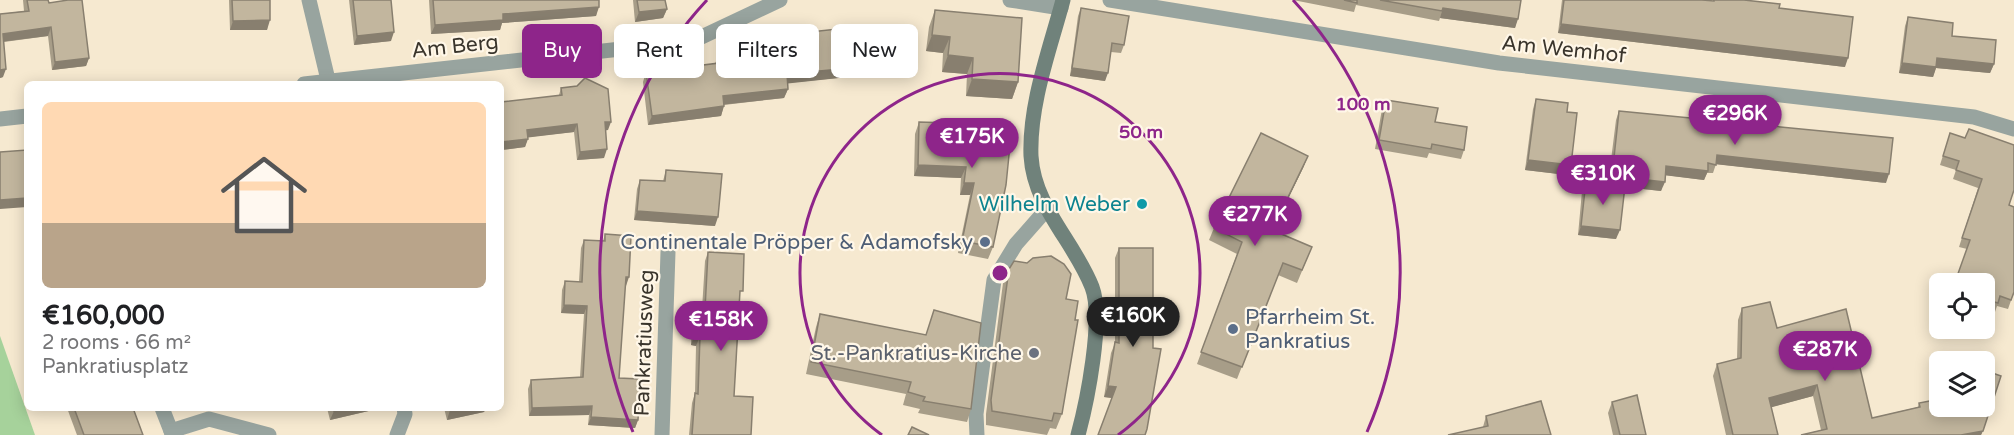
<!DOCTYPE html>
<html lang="en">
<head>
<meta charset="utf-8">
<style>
	:root { --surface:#fff; --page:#f6f6f6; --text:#202124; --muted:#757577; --line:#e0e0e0; --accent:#8e258a }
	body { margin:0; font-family:"Varela Round",sans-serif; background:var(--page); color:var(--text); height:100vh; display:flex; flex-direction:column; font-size:22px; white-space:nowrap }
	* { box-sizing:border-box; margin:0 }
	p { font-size:20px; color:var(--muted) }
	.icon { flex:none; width:33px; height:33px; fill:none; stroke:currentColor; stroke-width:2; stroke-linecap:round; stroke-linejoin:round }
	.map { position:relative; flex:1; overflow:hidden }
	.drawer { position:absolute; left:24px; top:81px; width:480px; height:330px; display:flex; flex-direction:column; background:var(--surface); border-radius:9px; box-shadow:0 3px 15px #0003 }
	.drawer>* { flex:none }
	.top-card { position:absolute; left:522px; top:24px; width:570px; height:54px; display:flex; gap:12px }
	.buttons { position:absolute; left:1929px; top:273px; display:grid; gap:12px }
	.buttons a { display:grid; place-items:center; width:66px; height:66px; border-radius:9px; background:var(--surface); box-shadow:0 3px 15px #0003; font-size:30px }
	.price { position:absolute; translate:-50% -51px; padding:0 14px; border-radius:21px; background:var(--accent); color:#fff; font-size:20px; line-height:39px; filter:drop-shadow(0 2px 3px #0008) }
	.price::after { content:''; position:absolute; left:50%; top:36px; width:18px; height:14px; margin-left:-9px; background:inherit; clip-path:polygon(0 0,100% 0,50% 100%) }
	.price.current { background:#222; color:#fff }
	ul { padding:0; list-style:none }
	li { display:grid; align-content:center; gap:12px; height:318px; padding:0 18px }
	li+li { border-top:2px solid var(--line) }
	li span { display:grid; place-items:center; height:186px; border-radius:9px; color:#555 }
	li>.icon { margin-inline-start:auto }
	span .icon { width:108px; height:108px; fill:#fffc; stroke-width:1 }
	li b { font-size:26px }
	.pill { padding:0 21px; border-radius:9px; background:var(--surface); box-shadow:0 3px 15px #0003; font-size:21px; line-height:54px }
	.pill.current { background:var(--accent); color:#fff }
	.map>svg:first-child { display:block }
	.green { fill:#a6d29b }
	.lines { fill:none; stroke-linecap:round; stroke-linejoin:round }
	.street { stroke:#98a49f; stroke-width:15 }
	.secondary { stroke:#70827b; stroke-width:15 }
	.wall { fill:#a79d88 }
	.shaded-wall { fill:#887f6f }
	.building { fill:#c2b69e; stroke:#887f6f; stroke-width:1.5 }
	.ring { fill:none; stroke:#8e258a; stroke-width:3 }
	.culture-dot { fill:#0f9aa8; stroke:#fff7e8; stroke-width:2 }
	.service-dot { fill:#5c6f8a; stroke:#fff7e8; stroke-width:2 }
	.worship-dot { fill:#6b7280; stroke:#fff7e8; stroke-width:2 }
	.labels { text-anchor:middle; stroke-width:4.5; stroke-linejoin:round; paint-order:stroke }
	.street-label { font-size:21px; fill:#3a352c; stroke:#fff7e8 }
	.culture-label { font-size:21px; fill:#0d838f; stroke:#fff7e8; text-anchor:end }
	.service-label { font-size:21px; fill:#4e5e75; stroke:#fff7e8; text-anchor:end }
	.worship-label { font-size:21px; fill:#5b616d; stroke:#fff7e8; text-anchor:end }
	.centre { fill:#8e258a; stroke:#fff7e8; stroke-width:3 }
	.ring-label { font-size:18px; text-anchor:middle; font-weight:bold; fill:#8e258a; stroke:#fff7e8; stroke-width:4.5; stroke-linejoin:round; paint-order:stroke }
</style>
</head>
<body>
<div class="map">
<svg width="2014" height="435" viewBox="0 0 2014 435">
	<rect width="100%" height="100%" fill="#f6e9d0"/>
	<!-- green -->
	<polygon class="green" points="0,336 35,435 0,435"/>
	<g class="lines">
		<!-- street -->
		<g class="street">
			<polyline points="309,0 329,84"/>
			<polyline points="1010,0 1061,8"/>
			<polyline points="1110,0 1499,63 1974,117 2014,129"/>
			<polyline points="304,84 693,41 780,0"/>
			<polyline points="0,119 27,116"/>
			<polyline points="162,408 171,431"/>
			<polyline points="173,435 171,431 209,419 269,435"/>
			<polyline points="397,435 405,414 404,408"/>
			<polyline points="662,435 668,252"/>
			<polyline points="977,435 976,414 994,280 1016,244 1046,210"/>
		</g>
		<!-- secondary -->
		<path class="secondary" d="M1063,0c-13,49 -34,104 -32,156 3,51 43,85 61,131 12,31 -5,115 -14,148"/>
	</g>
	<!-- wall -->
	<g class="wall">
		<polygon points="23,0 48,0 49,3 89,58 86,66 52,70 48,36 4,42 3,77 0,78 0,14 24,11"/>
		<polygon points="229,0 270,0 267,30 230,30"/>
		<polygon points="349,0 391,0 391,41 354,45"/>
		<polygon points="429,0 599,0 596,16 502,23 500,30 431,34"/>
		<polygon points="633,0 665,0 667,9 663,18 635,22"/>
		<polygon points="1293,0 1521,0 1515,28 1440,18 1439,21 1356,5 1354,12"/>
		<polygon points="1562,0 1702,0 1713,1 1713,0 1744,0 1779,8 1845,67 1558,33"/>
		<polygon points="1081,8 1124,45 1121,53 1111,52 1105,81 1070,76 1078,16"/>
		<polygon points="935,10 1018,82 1012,99 966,96 967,74 942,72 943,53 926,51 929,27"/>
		<polygon points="1908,17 1952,36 1994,64 1990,73 1936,68 1933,77 1899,73 1905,26"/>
		<polygon points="782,35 848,77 787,83 788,89 784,98 724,105 721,116 648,125 643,82 646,72 715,64 718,56 780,49 779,44"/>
		<polygon points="561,88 608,130 606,130 604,158 577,160 574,132 528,137 525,147 501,150 559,95"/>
		<polygon points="1536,99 1567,112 1571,165 1567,175 1525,170 1533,109"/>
		<polygon points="1386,100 1464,150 1461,159 1429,153 1427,158 1375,149 1382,109"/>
		<polygon points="1619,111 1886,183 1716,164 1713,173 1707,173 1704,180 1665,175 1661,191 1624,187 1616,239 1578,235 1582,191 1586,181 1608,184 1616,120"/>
		<polygon points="919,122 1012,125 993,247 988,259 958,253 970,195 960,195 961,178 914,176 915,134"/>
		<polygon points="1950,133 2009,205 2014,292 2008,309 1997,306 1995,312 1984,309 1984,284 1955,284 1967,249 1959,247 1978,188 1953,179 1956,170 1940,165"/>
		<polygon points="1308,156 1303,168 1273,230 1307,259 1297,283 1278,275 1237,379 1197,364 1237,254 1209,240 1214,228"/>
		<polygon points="666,170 715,226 634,220 637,189 640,180 663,181"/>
		<polygon points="605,234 626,286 625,286 619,378 638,420 635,428 588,425 589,415 529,416 528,389 531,380 580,377 584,314 561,313 562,290 565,281 579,282 581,248 584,240 603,241"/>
		<polygon points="1119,248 1145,435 1112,398 1104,397 1111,353 1115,343 1115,258"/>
		<polygon points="708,252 740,299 734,396 751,435 689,435 692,403 695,393 696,346 691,345 692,318 696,309 702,309 705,261"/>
		<polygon points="1009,269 1066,299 1075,320 1062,414 1056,429 1050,428 1047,435 986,425 986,414 1003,283"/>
		<polygon points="1742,308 1777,328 1872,418 1918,407 1919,403 1940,406 2001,376 1981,435 1801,435 1821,430 1813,396 1771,407 1778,435 1726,435 1713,376 1717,364 1737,359 1738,320"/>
		<polygon points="820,314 971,409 967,422 918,413 920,409 903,405 906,394 806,374 816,327"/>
		<polygon points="1612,402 1646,435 1613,435 1608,413"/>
		<polygon points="67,408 133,408 143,435 77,435"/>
		<polygon points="327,408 378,408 377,409 330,420"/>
		<polygon points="444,408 486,408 484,412 447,420"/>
		<polygon points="1486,416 1551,435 1483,427"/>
	</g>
	<!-- shaded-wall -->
	<g class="shaded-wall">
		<polygon points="599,7 596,16 502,23 500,30 431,34 435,25 503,14"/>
		<polygon points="1443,8 1518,19 1515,28 1440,18"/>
		<polygon points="667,9 663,18 635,22 639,12"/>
		<polygon points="270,20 267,30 230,30 233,21"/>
		<polygon points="1561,24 1848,58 1845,67 1558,33"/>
		<polygon points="51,27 48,36 0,42 3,34"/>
		<polygon points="394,32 391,41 354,45 357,36"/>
		<polygon points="932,35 950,37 943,53 926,51"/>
		<polygon points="948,55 973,58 967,74 942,72"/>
		<polygon points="89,58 86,66 52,70 55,62"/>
		<polygon points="1937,58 1994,64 1990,73 1936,68 1933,77 1899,73 1902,63"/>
		<polygon points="852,68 848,77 783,84 787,74"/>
		<polygon points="1072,68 1108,73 1105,81 1070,76"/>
		<polygon points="6,69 3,77 0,78 0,70"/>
		<polygon points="972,79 1018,82 1012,99 966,96"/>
		<polygon points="788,89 784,98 719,105 723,96"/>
		<polygon points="724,106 721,116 648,125 652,116"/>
		<polygon points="605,122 611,122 608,130 602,131"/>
		<polygon points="577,124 574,132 524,138 527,130"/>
		<polygon points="528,139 525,147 501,150 501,142"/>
		<polygon points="607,149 604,158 577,160 580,152"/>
		<polygon points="1717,155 1889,174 1886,183 1714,164"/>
		<polygon points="1308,156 1303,168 1267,242 1272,230"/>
		<polygon points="1528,160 1571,165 1567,175 1525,170"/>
		<polygon points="918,165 966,167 961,178 914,176"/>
		<polygon points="1666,166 1708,171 1704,180 1663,175"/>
		<polygon points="1612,176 1665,182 1661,191 1608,185"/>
		<polygon points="964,183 974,183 970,195 960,195"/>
		<polygon points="27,198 27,207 0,209 0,200"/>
		<polygon points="637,211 718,217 715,226 634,220"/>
		<polygon points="1581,226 1620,230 1616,239 1578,235"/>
		<polygon points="626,277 629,277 626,286 623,286"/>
		<polygon points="564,305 587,306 584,314 561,313"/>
		<polygon points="694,336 700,336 696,346 691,345"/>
		<polygon points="1817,385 1813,396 1765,409 1769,398"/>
		<polygon points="1108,386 1116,387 1112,398 1104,397"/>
		<polygon points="592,406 589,415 529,416 532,408"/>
		<polygon points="346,408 378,408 377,409 330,420 334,411"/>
		<polygon points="461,408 486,408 484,412 447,420 450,410"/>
		<polygon points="591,417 638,420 635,428 588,425"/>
		<polygon points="1983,431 1981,435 1961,435"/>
	</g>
	<!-- building -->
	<g class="building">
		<polygon points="27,0 48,0 49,3 68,0 82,0 89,58 55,62 51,27 3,34 6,69 0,70 0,14 29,11"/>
		<polygon points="232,0 270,0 270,20 233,21"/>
		<polygon points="353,0 391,0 394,32 357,36"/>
		<polygon points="433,0 599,0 599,7 503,14 503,20 435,25"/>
		<polygon points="637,0 665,0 667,9 639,12"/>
		<polygon points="1344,0 1357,0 1357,3"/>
		<polygon points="1380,0 1521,0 1518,19 1443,8 1442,11"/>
		<polygon points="1564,0 1702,0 1714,1 1714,0 1744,0 1780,4 1779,8 1853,17 1848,58 1561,24"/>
		<polygon points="1081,8 1129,16 1124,45 1112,43 1108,73 1072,68"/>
		<polygon points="935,10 1022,18 1018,82 972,79 973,58 948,55 950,37 932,35"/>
		<polygon points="1908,17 1953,23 1952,36 1996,40 1994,64 1937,58 1936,67 1902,63"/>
		<polygon points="847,28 852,68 787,74 788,89 723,96 724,106 652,116 646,72 719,63 718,56 784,49 782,35"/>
		<polygon points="585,78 608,89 611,122 605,122 607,149 580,152 577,124 527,130 528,139 501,142 501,102 562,95 561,88 577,86"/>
		<polygon points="1536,99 1568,103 1567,112 1577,113 1571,165 1528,160"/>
		<polygon points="1386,100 1438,108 1435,122 1467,127 1464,150 1432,144 1431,149 1379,140"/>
		<polygon points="1619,111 1893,138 1889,174 1717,155 1716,165 1708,163 1708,171 1666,166 1665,182 1612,176"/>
		<polygon points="919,122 1012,125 1006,185 993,247 962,241 974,183 964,183 966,167 918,165"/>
		<polygon points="1969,129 2014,145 2014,190 2009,205 2014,207 2014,292 2011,300 2000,296 1998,303 1984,299 1984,284 1960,284 1955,282 1970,240 1962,238 1982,179 1956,170 1959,161 1943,156 1950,133 1965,138"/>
		<polygon points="1261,133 1308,156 1272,230 1312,247 1302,270 1283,263 1242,367 1201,352 1242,242 1214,228"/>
		<polygon points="27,150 27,198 0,200 0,152"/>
		<polygon points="666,170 722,174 718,217 637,211 640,180 665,181"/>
		<polygon points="1586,181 1625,186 1620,230 1581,226"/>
		<polygon points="605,234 631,236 629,277 626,277 619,378 640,379 638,420 591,417 592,406 532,408 531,380 583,377 587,306 564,305 565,281 582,282 584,240 605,241"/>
		<polygon points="1119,248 1153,248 1153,348 1161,349 1147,429 1145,435 1098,435 1116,387 1108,386 1115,342 1119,343"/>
		<polygon points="708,252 744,254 743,291 740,291 734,396 753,397 751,435 692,435 695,393 698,394 700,336 694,336 696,309 705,309"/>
		<polygon points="1051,256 1064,264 1071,274 1066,299 1078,301 1075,320 1078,320 1062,414 1054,413 1052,421 992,411 991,400 1009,269 1014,261 1027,263 1033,258"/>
		<polygon points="1770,302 1777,328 1846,309 1872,418 1920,407 1919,403 1940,399 1940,406 1984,406 1984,370 2001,376 1983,431 1961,435 1801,435 1827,429 1817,385 1769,398 1778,435 1733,435 1717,364 1741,358 1742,308"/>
		<polygon points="934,310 981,323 971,409 923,401 925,397 908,392 911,382 811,362 820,314 926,335"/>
		<polygon points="1637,395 1646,435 1620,435 1612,402"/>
		<polygon points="1541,401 1551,435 1448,435 1488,426 1486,416"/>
		<polygon points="74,408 133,408 143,435 84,435"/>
		<polygon points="333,408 346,408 334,411"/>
		<polygon points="449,408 461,408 450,410"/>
		<polygon points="912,427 929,435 908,435"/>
	</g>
	<!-- distance rings -->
	<g class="ring">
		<path d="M882 435A200 200 0 1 1 1118 435"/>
		<path d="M633 432A400 400 0 0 1 707 0M1293 0A400 400 0 0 1 1367 432"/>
	</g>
	<!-- markers -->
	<circle class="culture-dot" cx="1142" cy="204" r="6"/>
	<g class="service-dot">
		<circle cx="985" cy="242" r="6"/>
		<circle cx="1233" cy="329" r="6"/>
	</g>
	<circle class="worship-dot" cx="1034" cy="353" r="6"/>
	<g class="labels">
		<!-- street labels -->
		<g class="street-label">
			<text transform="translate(455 46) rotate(-6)" y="7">Am Berg</text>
			<text transform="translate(1564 49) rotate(6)" y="7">Am Wemhof</text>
			<text transform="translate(644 343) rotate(-88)" y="7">Pankratiusweg</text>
		</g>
		<!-- culture labels -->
		<g class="culture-label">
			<text x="1130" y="211">Wilhelm Weber</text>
		</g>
		<!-- service labels -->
		<g class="service-label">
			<text x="973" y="249">Continentale Pröpper &amp; Adamofsky</text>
			<text x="1245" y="324" text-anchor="start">Pfarrheim St.<tspan x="1245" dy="24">Pankratius</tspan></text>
		</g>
		<!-- worship labels -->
		<g class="worship-label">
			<text x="1022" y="360">St.-Pankratius-Kirche</text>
		</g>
	</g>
	<circle cx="1000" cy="273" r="9" class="centre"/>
	<g class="ring-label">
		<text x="1363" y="110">100 m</text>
		<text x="1141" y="138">50 m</text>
	</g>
</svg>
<div class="buttons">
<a><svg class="icon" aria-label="locate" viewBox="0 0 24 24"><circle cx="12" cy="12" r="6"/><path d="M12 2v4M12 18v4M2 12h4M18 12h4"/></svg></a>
<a><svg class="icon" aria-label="layers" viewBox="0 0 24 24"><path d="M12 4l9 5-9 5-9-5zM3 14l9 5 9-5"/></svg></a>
</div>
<b class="price" style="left:1735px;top:146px">€296K</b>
<b class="price" style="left:972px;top:169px">€175K</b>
<b class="price" style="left:1603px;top:206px">€310K</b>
<b class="price" style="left:1255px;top:247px">€277K</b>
<b class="price current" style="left:1133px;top:348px">€160K</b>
<b class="price" style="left:721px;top:352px">€158K</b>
<b class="price" style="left:1825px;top:382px">€287K</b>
<div class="top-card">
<a class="pill current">Buy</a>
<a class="pill">Rent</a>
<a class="pill">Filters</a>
<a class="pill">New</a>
</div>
<section class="drawer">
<ul>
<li><span style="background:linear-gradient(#ffd9b3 65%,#b9a48a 0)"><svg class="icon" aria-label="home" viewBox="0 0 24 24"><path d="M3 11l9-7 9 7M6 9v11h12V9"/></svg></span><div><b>€160,000</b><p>2 rooms · 66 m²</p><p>Pankratiusplatz</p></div></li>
</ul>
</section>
</div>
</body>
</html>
